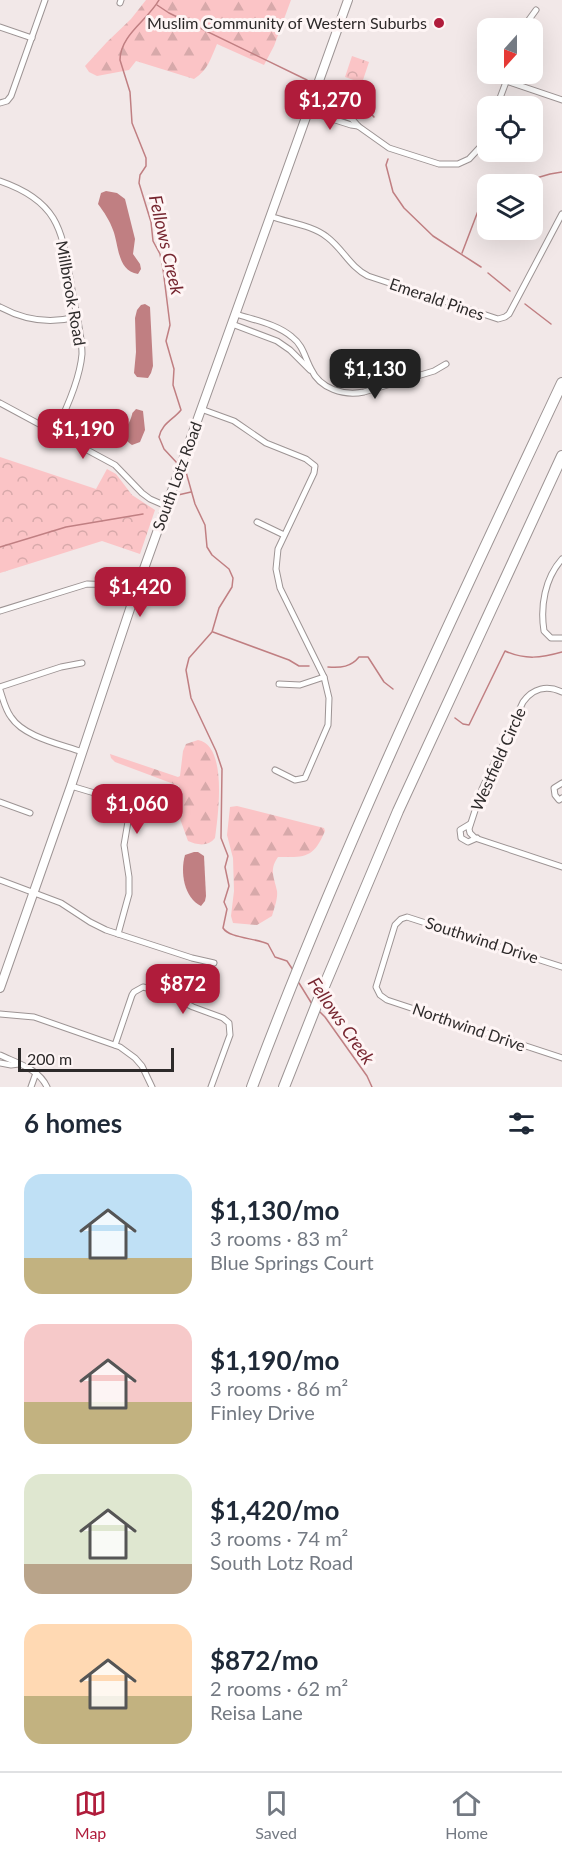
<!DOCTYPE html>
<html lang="en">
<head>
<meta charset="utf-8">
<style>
	:root { --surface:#fff; --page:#f6f6f7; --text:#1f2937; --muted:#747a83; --line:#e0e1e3; --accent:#b01c3b }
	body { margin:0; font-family:Lato,sans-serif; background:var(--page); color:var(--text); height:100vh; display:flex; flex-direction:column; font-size:22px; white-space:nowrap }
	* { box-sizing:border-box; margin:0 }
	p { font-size:20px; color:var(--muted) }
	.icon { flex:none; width:33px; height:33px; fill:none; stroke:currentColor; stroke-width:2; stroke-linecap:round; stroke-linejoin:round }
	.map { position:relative; height:1087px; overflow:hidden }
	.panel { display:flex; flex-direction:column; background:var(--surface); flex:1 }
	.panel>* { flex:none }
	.needle { width:39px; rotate:201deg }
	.controls { position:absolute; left:477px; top:18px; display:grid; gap:12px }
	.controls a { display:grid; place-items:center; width:66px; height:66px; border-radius:12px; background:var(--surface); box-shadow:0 6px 24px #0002; font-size:30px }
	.scale { position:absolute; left:18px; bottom:15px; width:156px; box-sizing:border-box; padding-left:6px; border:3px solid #2d2a2a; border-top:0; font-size:16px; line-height:21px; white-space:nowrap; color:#2d2a2a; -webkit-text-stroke:4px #fef5f5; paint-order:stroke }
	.price { position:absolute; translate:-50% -51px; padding:0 14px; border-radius:12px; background:var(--accent); color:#fff; font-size:20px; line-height:39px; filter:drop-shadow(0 2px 3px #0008) }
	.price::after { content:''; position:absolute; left:50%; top:36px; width:18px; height:14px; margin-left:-9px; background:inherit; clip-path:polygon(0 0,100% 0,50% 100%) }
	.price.active { background:#222; color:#fff }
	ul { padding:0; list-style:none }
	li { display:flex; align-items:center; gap:18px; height:150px; padding:0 24px }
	li span { display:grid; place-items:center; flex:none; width:168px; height:120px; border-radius:18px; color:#555 }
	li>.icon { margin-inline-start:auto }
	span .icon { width:72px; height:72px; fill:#fffc; stroke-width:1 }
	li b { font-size:26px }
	h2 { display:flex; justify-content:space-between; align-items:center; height:72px; padding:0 24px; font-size:26px }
	.dock { display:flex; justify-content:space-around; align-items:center; height:84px; border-top:2px solid var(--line); background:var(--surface); font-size:16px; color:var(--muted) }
	.dock a { display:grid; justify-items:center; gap:3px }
	.dock .active { color:var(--accent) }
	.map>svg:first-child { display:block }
	.forest { fill:url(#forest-firs) }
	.park { fill:url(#park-crowns) }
	.water { fill:#c07f82 }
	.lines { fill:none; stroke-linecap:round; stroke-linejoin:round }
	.stream { stroke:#c07f82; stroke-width:1.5 }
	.street-casing { stroke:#9d9494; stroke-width:7 }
	.secondary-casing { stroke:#9d9494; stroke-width:10 }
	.highway-casing { stroke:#9d9494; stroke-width:12 }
	.street { stroke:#fff; stroke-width:5 }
	.secondary { stroke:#fff; stroke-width:8 }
	.highway { stroke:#fff; stroke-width:10 }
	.poi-dot { fill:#b01c3b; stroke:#fef5f5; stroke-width:2 }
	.labels { text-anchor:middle; stroke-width:6; stroke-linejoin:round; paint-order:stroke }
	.poi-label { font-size:16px; fill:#2d2a2a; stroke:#fef5f5; text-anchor:end }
	.street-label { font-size:16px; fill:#2d2a2a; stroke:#fef5f5 }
	.water-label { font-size:18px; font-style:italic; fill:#762630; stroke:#fef5f5 }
</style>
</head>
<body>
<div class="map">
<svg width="562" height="1087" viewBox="0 0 562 1087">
	<defs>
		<pattern id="forest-firs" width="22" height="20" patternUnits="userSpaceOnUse" patternTransform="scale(1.5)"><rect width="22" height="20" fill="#fbc4c6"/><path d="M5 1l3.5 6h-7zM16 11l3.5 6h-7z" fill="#d7a9aa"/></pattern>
		<pattern id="park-crowns" width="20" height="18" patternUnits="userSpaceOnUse" patternTransform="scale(1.5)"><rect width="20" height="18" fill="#fbc4c6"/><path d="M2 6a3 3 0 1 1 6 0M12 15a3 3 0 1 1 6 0" fill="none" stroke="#d7a9aa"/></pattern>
	</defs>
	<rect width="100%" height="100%" fill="#f2e8e8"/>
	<!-- forest -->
	<g class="forest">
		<path d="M146,0h145l-17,46 -10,19 -47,-21c-6,14 -9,26 -23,35l-58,-18 -7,9 -32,6 -8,-4 -4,-6 22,-24 24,-23z"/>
		<path d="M198,740c30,5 20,76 17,98 -7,9 -18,7 -27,3l-9,-25v-30l-64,-24 -4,-4 -1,-4 68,23 2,-1 3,-25 3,-7z"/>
		<path d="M237,806l87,22 1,3c-12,28 -20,26 -47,26 -9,13 -4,20 -1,34 1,8 -3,17 -5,25l-15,9 -24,-2 -2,-7 3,-25 -1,-33 -6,-23 3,-28z"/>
	</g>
	<!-- park -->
	<g class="park">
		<polygon points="352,56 369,62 362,83 345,77"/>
		<polygon points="0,457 96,489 107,469 116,474 132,495 155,510 140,554 102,541 0,573"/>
	</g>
	<!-- water -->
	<g class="water">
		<path d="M106,191l11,2 8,6 10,40 -2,15 7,10 1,5 -3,5c-21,-3 -19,-29 -25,-44 -3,-9 -9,-18 -15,-26l3,-11z"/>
		<polygon points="145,304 150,307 153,366 151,373 148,378 137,377 134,373 136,352 135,318 137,310 141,305"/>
		<path d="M136,409l7,2 2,19 -5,12 -8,3c-14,-10 -5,-16 -1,-27 3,-8 -1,-2 5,-9z"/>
		<path d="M194,852h4l6,4 2,40 -1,5 -4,5c-17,-8 -21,-34 -16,-51z"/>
	</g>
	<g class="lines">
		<!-- stream -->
		<g class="stream">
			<path d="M159,0c-11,20 -39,35 -39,60l10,32 2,31 14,35v8l-6,9 -1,8 12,39 2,19 7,13 3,15 7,56 -4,16 8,28 -1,16 8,25c-8,10 -19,13 -22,27l5,12 13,14"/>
			<polyline points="157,5 169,13 307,80"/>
			<path d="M330,94c17,5 33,9 44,23"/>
			<polyline points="388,159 386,165 393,192 404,208 433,236 481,267"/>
			<polyline points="516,184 550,174 562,172"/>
			<polyline points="462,253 478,211 488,197"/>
			<polyline points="488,273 510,291"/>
			<polyline points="525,304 551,324"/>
			<path d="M186,472l9,32 10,21 2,22 5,8 17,14 4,9 -1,9 -13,21 -7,24 -23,26 -3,12 5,28 25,53 6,18 -1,69 7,18 -3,11 4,19 -5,16 3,7 -4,19c6,10 32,10 45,16l7,13 12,4 6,9"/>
			<polyline points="178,495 191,492"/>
			<polyline points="0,547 66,527 143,514"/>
			<polyline points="213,632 289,660 299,666 309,666"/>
			<path d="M328,667c13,1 23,0 31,-10h9l16,25 9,7"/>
			<path d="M455,718l8,6 6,1 36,-74c20,9 36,7 57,1"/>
			<polyline points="299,983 312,1004"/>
			<polyline points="320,1012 325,1017 367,1076 372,1087"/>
		</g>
		<!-- street casing -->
		<g class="street-casing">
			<g id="street">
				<polyline points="120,3 121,0"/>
				<polyline points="0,27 32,38"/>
				<polyline points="525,28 528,21 536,10"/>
				<polyline points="506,81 562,100"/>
				<polyline points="0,103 7,101 11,96 45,0"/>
				<polyline points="310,103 352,119 358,126 389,148 439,164 458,164 469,159 483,144 488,133"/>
				<polyline points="497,106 509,74"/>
				<polyline points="307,111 351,125 358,126"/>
				<path d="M0,181c64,22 62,55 73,114 3,19 9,39 9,59 -2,24 -16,56 -27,78"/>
				<path d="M270,216c19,7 42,9 57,21 16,12 23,30 41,39l130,43 7,-2 4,-3 53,-100"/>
				<path d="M0,307c24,13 50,17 76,10"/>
				<path d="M236,314c18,6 41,10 56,23 11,8 13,21 19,32 9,20 33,27 53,23l70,-21 12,-7"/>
				<polyline points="232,324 277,341 290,350 310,370"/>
				<polyline points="0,403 115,465 142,493 150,499 166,506"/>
				<polyline points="201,409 234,421 266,443 306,459 315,466 314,473 278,549 276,569 280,588 324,677 329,698 328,725 305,778 295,780 275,770"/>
				<polyline points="257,522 284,535"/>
				<path d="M562,559c-17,19 -22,47 -18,72l7,7h11"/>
				<polyline points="0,611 87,584 115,585 136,591"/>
				<polyline points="279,684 300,685 324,677"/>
				<polyline points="0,687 61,667 82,663"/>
				<path d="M0,690c3,9 5,19 11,27 13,20 49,27 71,35"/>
				<path d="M562,692c-15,-7 -29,-4 -39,10l-41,87 -13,40 1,4 5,5 87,29"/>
				<polyline points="562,783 554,788 555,795 559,800 562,798"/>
				<polyline points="71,786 121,801 128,806 130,810 124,845 129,877 129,894 118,934"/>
				<polyline points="0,802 30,813"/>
				<polyline points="470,824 460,830 461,838 468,842 477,838"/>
				<polyline points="0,880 61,903 90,922 106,930 192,958 214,963"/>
				<polyline points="562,967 407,917 401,919 395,925 376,987 380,995 387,1000 562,1058"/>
				<polyline points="0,1014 34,1017 120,1047 135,1058 142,1066 152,1087"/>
				<polyline points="115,1045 132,995 134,992 143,987 163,992 193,1007 223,1018 229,1023 230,1035 211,1087"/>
				<path d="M0,1055c17,8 39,14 47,32"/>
				<polyline points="0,1063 11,1065 19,1064"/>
				<polyline points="31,1087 36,1073"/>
			</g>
		</g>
		<!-- secondary casing -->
		<g class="secondary-casing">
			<polyline id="secondary" points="0,988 71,786 136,591 348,0"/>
		</g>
		<!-- highway casing -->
		<g class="highway-casing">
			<g id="highway">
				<path d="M252,1087c90,-240 201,-472 310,-704"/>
				<polyline points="284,1087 320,996 398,811 562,456"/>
			</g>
		</g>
		<!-- street -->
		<use href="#street" class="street"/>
		<!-- secondary -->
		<use href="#secondary" class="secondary"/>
		<!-- highway -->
		<use href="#highway" class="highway"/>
	</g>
	<!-- markers -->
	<circle class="poi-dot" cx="439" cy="23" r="6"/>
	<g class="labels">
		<!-- poi labels -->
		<g class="poi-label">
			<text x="427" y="29">Muslim Community of Western Suburbs</text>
		</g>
		<!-- street labels -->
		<g class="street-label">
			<text transform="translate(71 293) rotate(80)" y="6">Millbrook Road</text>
			<text transform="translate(437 299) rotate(19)" y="6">Emerald Pines</text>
			<text transform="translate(177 476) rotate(-70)" y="6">South Lotz Road</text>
			<text transform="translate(498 759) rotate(-66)" y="6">Westfield Circle</text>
			<text transform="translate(482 940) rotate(18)" y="6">Southwind Drive</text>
			<text transform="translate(469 1027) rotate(19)" y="6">Northwind Drive</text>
		</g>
		<!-- water labels -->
		<g class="water-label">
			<text transform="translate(166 245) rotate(77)" y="6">Fellows Creek</text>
			<text transform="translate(341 1021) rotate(55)" y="6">Fellows Creek</text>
		</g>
	</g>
</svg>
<div class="controls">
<a><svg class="needle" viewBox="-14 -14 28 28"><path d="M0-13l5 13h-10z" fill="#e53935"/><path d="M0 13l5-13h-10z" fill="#747a83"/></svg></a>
<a><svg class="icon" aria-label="locate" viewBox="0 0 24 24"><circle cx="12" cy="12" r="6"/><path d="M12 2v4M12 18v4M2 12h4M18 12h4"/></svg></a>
<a><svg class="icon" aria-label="layers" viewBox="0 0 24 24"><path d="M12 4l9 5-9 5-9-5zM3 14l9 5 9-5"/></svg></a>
</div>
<div class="scale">200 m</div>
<b class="price" style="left:330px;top:131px">$1,270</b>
<b class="price active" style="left:375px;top:400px">$1,130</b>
<b class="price" style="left:83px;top:460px">$1,190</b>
<b class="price" style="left:140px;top:618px">$1,420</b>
<b class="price" style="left:137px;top:835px">$1,060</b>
<b class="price" style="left:183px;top:1015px">$872</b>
</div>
<section class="panel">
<h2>6 homes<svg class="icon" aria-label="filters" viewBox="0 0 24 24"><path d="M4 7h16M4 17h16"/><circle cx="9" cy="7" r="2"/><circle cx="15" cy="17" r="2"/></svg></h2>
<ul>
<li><span style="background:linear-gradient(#bfe0f5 70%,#c2b280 0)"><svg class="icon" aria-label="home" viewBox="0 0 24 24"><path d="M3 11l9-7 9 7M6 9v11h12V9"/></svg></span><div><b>$1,130/mo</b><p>3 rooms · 83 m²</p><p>Blue Springs Court</p></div></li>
<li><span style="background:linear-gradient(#f6c9c9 65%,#c2b280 0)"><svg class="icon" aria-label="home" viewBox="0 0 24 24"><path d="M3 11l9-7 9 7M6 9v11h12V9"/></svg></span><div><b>$1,190/mo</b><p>3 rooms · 86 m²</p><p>Finley Drive</p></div></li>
<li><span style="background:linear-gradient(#dfe7d0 75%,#b9a48a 0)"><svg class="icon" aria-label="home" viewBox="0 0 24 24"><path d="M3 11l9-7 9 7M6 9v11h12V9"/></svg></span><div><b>$1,420/mo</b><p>3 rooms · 74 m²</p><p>South Lotz Road</p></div></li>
<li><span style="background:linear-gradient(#ffd9b3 60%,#c2b280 0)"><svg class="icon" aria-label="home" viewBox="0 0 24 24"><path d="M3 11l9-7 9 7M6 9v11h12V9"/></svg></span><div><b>$872/mo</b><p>2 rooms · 62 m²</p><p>Reisa Lane</p></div></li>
</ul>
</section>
<nav class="dock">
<a class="active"><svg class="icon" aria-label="map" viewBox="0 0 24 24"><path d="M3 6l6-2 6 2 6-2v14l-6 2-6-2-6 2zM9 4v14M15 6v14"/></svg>Map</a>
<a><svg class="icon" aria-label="saved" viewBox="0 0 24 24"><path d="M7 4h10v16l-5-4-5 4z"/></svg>Saved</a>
<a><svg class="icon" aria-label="home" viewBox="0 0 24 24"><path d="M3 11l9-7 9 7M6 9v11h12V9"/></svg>Home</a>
</nav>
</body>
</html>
